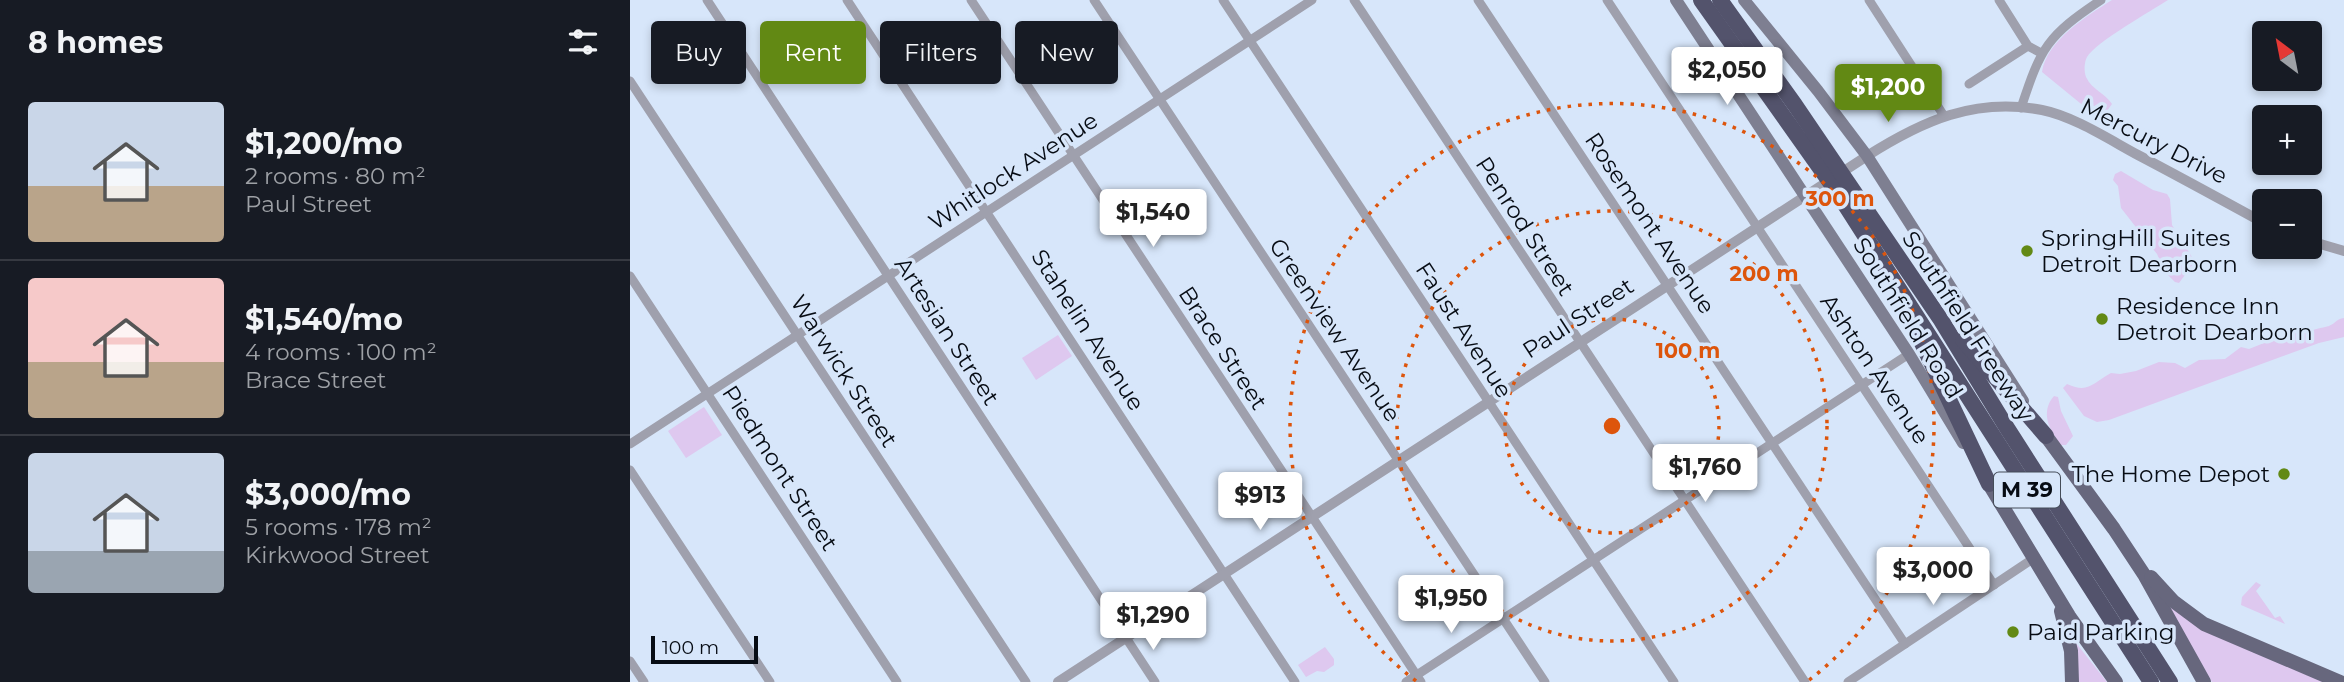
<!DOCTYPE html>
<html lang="en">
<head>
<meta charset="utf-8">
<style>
	:root { --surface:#171b24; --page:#20242c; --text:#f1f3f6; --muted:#9ea1a6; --line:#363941; --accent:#628914 }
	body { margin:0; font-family:Montserrat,sans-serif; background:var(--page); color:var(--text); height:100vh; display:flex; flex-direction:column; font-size:26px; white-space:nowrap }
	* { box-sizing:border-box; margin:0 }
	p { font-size:23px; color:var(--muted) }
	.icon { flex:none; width:38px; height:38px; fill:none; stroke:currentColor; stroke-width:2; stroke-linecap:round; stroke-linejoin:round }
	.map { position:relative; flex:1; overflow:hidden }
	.side { display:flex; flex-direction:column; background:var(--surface); width:630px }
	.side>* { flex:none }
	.guide { position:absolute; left:21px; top:21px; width:665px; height:63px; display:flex; gap:14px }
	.needle { width:46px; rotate:328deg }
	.controls { position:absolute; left:1622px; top:21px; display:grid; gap:14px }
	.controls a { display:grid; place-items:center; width:70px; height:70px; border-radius:7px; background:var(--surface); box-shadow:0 4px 10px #0003; font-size:35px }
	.scale { position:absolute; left:21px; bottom:18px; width:107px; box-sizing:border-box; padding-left:7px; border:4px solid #070c14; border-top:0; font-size:19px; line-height:24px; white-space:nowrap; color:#070c14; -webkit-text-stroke:5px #d7e6fa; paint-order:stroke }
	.price { position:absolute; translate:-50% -60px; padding:0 16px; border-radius:7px; background:#fff; color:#222; font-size:23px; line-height:46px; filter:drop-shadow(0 2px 4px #0008) }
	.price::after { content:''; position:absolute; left:50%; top:42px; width:21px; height:16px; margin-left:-10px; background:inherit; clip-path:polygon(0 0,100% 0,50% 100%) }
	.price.selected { background:var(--accent); color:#fff }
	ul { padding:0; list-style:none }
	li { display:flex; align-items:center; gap:21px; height:175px; padding:0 28px }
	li+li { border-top:2px solid var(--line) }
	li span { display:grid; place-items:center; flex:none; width:196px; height:140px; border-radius:7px; color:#555 }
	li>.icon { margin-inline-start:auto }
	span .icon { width:84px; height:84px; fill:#fffc; stroke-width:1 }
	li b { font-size:30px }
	h2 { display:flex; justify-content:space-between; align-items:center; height:84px; padding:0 28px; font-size:30px }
	.chip { padding:0 24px; border-radius:7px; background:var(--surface); box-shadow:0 4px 10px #0003; font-size:24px; line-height:63px }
	.chip.selected { background:var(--accent); color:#fff }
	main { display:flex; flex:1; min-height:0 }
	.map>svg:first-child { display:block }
	.green { fill:#dec8ef }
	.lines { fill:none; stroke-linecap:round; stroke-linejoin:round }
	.minor { stroke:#9fa0ad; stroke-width:9 }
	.tertiary { stroke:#9fa0ad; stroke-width:10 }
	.secondary { stroke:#7e7f91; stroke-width:12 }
	.primary { stroke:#67677d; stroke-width:14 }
	.motorway { stroke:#53536c; stroke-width:16 }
	.ring { fill:none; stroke:#dd550c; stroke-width:3.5; stroke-dasharray:3.5 7 }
	.poi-dot { fill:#628914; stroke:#d7e6fa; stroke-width:2.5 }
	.labels { text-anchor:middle; stroke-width:7; stroke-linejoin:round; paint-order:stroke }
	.shield { fill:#d7e6fa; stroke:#454d59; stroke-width:2 }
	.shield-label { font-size:21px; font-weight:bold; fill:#070c14 }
	.street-label { font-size:23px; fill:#070c14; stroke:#d7e6fa }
	.poi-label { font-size:23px; fill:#070c14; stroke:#d7e6fa; text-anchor:start }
	.centre { fill:#dd550c; stroke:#d7e6fa; stroke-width:3.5 }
	.ring-label { font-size:21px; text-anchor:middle; font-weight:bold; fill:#dd550c; stroke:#d7e6fa; stroke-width:7; stroke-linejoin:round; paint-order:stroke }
</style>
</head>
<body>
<main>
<section class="side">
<h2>8 homes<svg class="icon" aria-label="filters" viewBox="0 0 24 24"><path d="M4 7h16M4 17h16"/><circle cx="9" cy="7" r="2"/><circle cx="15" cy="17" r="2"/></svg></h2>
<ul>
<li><span style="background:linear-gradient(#c9d6e8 60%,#b9a48a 0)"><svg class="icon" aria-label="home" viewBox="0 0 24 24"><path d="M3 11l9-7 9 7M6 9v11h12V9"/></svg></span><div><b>$1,200/mo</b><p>2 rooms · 80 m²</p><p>Paul Street</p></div></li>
<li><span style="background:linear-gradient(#f6c9c9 60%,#b9a48a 0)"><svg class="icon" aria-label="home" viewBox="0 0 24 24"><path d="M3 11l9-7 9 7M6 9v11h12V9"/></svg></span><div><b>$1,540/mo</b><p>4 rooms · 100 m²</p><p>Brace Street</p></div></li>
<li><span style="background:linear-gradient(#c9d6e8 70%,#9aa5b1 0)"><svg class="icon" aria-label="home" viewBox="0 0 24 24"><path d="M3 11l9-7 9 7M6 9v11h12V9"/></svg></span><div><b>$3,000/mo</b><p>5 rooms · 178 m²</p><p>Kirkwood Street</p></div></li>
</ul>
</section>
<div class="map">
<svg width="1714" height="682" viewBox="0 0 1714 682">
	<rect width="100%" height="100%" fill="#d7e6fa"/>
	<!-- green -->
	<g class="green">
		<path d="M1482,0h56c-17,11 -72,42 -81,57 -3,6 -3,14 -1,20 6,13 19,16 26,27l-8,11 -13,-3 -49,-40c5,-32 45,-56 70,-72z"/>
		<polygon points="1491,171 1523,190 1537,194 1540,199 1542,225 1562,257 1563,264 1549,283 1545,282 1535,272 1527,254 1491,208 1488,186 1483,180 1485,174"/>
		<path d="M1714,318v19l-25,6 -210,77 -12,2 -13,-6 -21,-28 4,-4c22,10 25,-1 44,-11l9,1 16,-3 23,-9 16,1 10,5 14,-8 26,-1 16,-12 8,2 20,-8 3,1 24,-14 10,5c8,-4 15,-5 23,-7 7,-3 7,-7 15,-8z"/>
		<polygon points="428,335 442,356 406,380 392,358"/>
		<path d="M1424,396l4,1 3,14 12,25 -7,9h-5c-12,-15 -21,-33 -7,-49z"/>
		<polygon points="74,407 92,435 56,458 38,431"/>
		<polygon points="1626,582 1631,585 1626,591 1645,618 1650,616 1655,624 1611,605 1612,597"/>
		<polygon points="1532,597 1551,611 1705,682 1582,682"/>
		<polygon points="1446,643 1477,682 1445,682"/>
		<polygon points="695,647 704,659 704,665 694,672 687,671 676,677 668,665"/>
	</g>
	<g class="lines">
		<!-- minor -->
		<g class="minor">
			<polyline points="77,0 525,682"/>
			<polyline points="217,0 665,682"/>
			<polyline points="341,0 791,682"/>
			<polyline points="464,0 915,682"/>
			<polyline points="593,0 1044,682"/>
			<polyline points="724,0 1175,682"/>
			<polyline points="848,0 1275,644"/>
			<polyline points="977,0 1364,585"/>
			<polyline points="1239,0 1314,116"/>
			<polyline points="1369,0 1398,46 1411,53"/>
			<polyline points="0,81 396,682"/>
			<polyline points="1339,84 1398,46"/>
			<path d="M1391,108c20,-61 26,-72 80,-108"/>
			<polyline points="0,276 267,682"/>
			<polyline points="0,444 682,0"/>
			<polyline points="0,470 140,682"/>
			<polyline points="0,661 14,682"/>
			<polyline points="776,682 1279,354"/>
			<polyline points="1218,682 1404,558"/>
		</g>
		<!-- tertiary -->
		<g class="tertiary">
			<polyline points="1680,241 1714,251"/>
			<path d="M428,682l809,-526c55,-35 108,-59 175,-46 31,6 68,30 96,45 42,22 84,45 126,68"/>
		</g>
		<!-- secondary -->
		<g class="secondary">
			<polyline points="1046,0 1279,354 1333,443"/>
			<polyline points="1114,0 1188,91 1237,156 1393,401"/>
		</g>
		<!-- primary -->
		<g class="primary">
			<polyline points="1416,436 1484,529 1515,576 1574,682"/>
			<polyline points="1359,484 1439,616 1486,682"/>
			<polyline points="1521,577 1543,601 1574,624 1710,682"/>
			<polyline points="1431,611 1441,651 1442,682"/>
		</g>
		<!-- motorway -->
		<g class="motorway">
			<polyline points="1071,0 1205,189 1521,682"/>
			<polyline points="1090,0 1165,105 1311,320 1377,428 1540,682"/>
			<polyline points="1284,326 1359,484"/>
			<polyline points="1333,340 1416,436"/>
		</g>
	</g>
	<!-- distance rings -->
	<g class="ring">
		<circle cx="982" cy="426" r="107"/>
		<circle cx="982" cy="426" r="215"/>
		<path d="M786 681A322 322 0 1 1 1178 681"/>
	</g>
	<!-- markers -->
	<g class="poi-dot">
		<circle cx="1397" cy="251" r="7"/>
		<circle cx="1472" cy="319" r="7"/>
		<circle cx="1654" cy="474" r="7"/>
		<circle cx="1383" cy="632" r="7"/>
	</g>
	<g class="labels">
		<!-- shield labels -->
		<rect class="shield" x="1364" y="472.5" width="66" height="35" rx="5"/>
		<g class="shield-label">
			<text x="1397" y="497">M 39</text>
		</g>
		<!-- street labels -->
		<g class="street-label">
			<text transform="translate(1524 141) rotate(27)" y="8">Mercury Drive</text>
			<text transform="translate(383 171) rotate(-33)" y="8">Whitlock Avenue</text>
			<text transform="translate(1020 223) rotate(56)" y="8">Rosemont Avenue</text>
			<text transform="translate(895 226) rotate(57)" y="8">Penrod Street</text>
			<text transform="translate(948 318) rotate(-33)" y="8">Paul Street</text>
			<text transform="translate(1278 318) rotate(58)" y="8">Southfield Road</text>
			<text transform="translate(1338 326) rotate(57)" y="8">Southfield Freeway</text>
			<text transform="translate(458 330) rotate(57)" y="8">Stahelin Avenue</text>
			<text transform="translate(705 330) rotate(56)" y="8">Greenview Avenue</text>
			<text transform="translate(834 330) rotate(57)" y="8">Faust Avenue</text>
			<text transform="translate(317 331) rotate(57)" y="8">Artesian Street</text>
			<text transform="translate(593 348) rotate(57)" y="8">Brace Street</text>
			<text transform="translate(1245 369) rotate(56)" y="8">Ashton Avenue</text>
			<text transform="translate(214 371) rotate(57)" y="8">Warwick Street</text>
			<text transform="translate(150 468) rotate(57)" y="8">Piedmont Street</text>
		</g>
		<!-- poi labels -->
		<g class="poi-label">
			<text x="1411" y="246">SpringHill Suites<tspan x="1411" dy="26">Detroit Dearborn</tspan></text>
			<text x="1486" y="314">Residence Inn<tspan x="1486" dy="26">Detroit Dearborn</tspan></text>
			<text x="1640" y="482" text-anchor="end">The Home Depot</text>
			<text x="1397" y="640">Paid Parking</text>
		</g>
	</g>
	<circle cx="982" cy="426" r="10" class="centre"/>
	<g class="ring-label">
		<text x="1210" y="206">300 m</text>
		<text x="1134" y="281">200 m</text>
		<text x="1058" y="358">100 m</text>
	</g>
</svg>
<div class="controls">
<a><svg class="needle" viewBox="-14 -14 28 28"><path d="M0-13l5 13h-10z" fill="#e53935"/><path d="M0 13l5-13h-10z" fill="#9ea1a6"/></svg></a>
<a>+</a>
<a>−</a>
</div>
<div class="scale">100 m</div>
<b class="price" style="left:1097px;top:107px">$2,050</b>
<b class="price selected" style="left:1258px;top:124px">$1,200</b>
<b class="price" style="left:523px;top:249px">$1,540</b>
<b class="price" style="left:1075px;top:504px">$1,760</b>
<b class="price" style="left:630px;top:532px">$913</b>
<b class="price" style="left:1303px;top:607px">$3,000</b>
<b class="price" style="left:821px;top:635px">$1,950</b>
<b class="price" style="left:523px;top:652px">$1,290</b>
<div class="guide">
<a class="chip">Buy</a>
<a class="chip selected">Rent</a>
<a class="chip">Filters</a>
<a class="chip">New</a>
</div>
</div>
</main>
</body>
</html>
